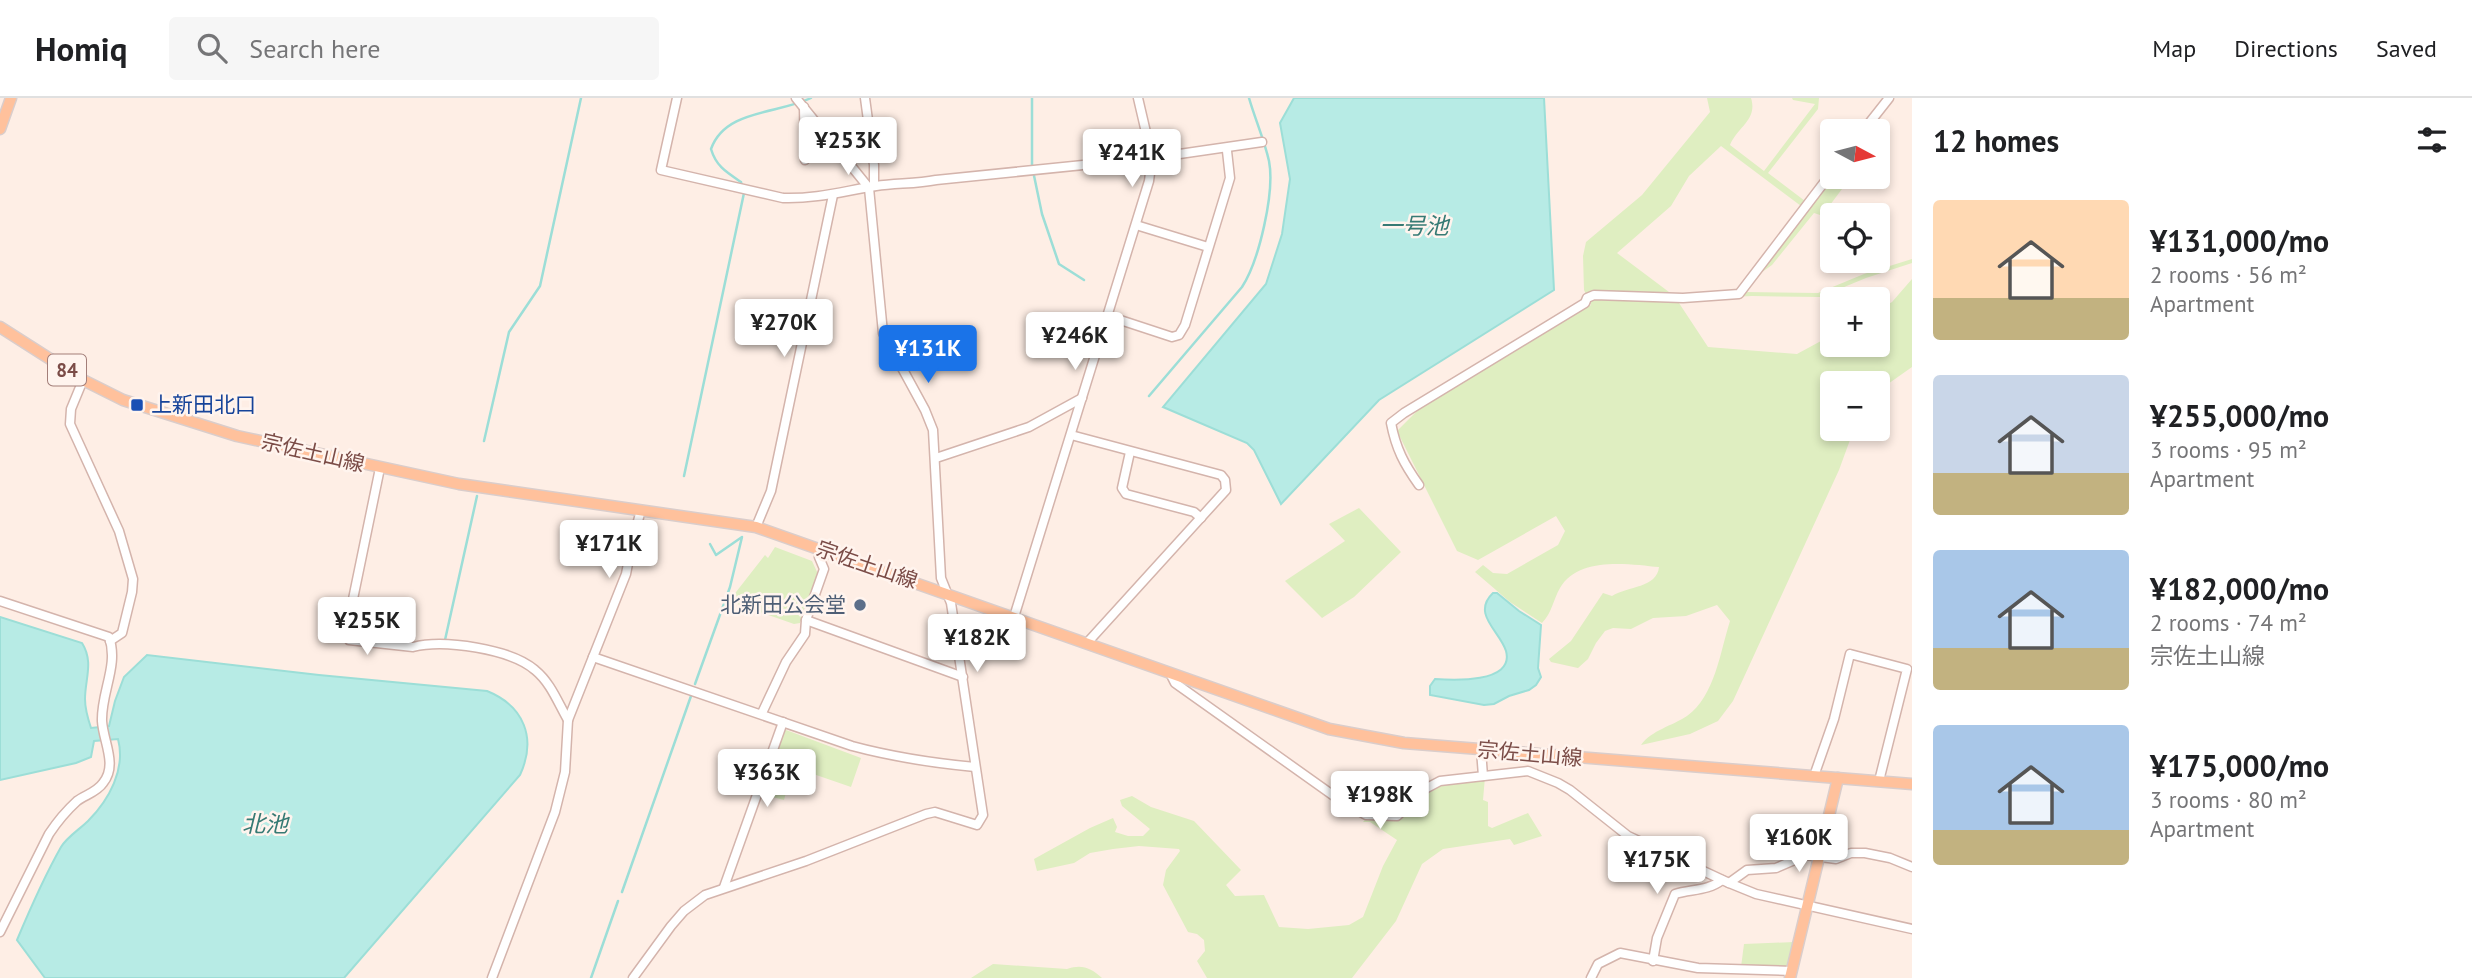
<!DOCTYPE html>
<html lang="en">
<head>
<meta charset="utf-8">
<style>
	:root { --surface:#fff; --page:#f6f6f6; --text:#202124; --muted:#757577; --line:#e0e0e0; --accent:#1a73e8 }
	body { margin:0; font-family:"PT Sans","Noto Sans JP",sans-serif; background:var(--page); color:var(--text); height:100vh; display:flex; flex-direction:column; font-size:26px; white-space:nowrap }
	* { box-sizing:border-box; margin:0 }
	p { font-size:23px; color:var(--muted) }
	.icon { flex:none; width:38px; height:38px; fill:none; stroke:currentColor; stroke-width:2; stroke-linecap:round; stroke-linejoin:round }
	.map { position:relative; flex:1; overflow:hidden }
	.details { display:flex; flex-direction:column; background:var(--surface); width:560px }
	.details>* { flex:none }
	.needle { width:46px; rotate:97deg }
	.buttons { position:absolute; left:1820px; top:21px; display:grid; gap:14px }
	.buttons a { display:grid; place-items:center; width:70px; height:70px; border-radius:7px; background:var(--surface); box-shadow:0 4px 10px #0003; font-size:35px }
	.price { position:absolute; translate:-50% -60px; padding:0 16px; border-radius:7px; background:#fff; color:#222; font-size:23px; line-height:46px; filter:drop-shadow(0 2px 4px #0008) }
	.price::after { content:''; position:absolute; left:50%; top:42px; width:21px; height:16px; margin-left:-10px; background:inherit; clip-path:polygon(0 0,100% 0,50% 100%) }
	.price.selected { background:var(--accent); color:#fff }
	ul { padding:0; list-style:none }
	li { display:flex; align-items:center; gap:21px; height:175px; padding:0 21px }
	li span { display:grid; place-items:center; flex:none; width:196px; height:140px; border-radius:7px; color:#555 }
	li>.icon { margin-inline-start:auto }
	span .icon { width:84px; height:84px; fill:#fffc; stroke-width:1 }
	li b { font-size:30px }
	h2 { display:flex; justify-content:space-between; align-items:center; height:84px; padding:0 21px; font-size:30px }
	header { display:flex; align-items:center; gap:42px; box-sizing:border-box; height:98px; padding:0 35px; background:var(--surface); border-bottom:2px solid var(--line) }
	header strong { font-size:33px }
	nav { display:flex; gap:38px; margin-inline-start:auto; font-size:24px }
	.search { width:490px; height:63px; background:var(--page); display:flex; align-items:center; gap:18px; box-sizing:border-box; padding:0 24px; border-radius:7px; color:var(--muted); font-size:26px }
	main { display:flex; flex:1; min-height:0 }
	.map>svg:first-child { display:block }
	.green { fill:#dfeec1; fill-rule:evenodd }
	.water { fill:#b7ebe5; stroke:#9cded7; stroke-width:2 }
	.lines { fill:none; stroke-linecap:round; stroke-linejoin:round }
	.stream { stroke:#9cded7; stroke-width:2.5 }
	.minor-casing { stroke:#d4b4ac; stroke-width:11 }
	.major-casing { stroke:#dacdcb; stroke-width:13 }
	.minor { stroke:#fff; stroke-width:8 }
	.major { stroke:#ffc19c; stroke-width:10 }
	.transit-dot { fill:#1a4fb4; stroke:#fff4ee; stroke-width:2.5 }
	.service-dot { fill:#5c6f8a; stroke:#fff4ee; stroke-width:2.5 }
	.labels { text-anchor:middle; stroke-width:5; stroke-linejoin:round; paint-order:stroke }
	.shield { fill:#fff4ee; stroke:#a37e79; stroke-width:2 }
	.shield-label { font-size:19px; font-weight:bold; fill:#7b4c47 }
	.transit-label { font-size:21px; fill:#164399; stroke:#fff4ee; text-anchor:start }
	.street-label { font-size:21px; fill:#7b4c47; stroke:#fff4ee }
	.service-label { font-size:21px; fill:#4e5e75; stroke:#fff4ee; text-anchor:end }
	.water-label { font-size:23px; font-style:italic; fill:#367a74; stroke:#fff4ee }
</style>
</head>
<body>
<header>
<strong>Homiq</strong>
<div class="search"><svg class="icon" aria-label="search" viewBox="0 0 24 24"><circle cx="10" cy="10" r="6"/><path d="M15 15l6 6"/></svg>Search here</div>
<nav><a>Map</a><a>Directions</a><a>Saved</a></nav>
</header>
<main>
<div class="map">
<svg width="1912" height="880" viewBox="0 0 1912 880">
	<rect width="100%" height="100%" fill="#feeee5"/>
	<!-- green -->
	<g class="green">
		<path d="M1707,0h44c7,22 -14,29 -21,47l34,26 51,-67 -22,-4 -1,-2h27l-1,11 -50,64 37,28 27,-35v11h10l3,2 -2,3 2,3 -21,28 -4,2 -6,-2 -42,52 -14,10 -13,17 73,1 46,-19 48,-15v4l-46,15 -46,19 -68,-1 -75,4 31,47 89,7 35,-19v10h46v-35l14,-8 20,-23v88l-34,24v-8h-46v46h22l-15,41 -106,231 -15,20 -28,13 -49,11c11,-15 31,-19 46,-29 28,-20 33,-64 43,-95l-13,-16 -31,11 -33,2 -22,11 -18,-1 -8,3 -9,12 -8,16 -10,9 -27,-6 -2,-3 22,-18 32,-48 9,3c16,-10 45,-8 47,-29 -30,-3 -81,-11 -99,21 -7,12 -8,25 -18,35l-32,-21 -35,-30 8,-7 10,8 14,1 51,-29 7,-14 -9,-15 -78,44 -21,-9 -60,-120 22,-22 172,-104 -7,-15 -1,-34 3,-14 56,-47 68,-83zM1721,48l80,60 -61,82 -33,7h-34l-56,-42 54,-47 18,-30z"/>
		<polygon points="1359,410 1401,454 1354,499 1322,520 1285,483 1345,443 1329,426"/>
		<polygon points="775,449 812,463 818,476 800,525 794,526 729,503 765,457 768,460"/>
		<polygon points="786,632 861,660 851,689 793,669 784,702 761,696 783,634"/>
		<polygon points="1485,679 1483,702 1488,704 1488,728 1492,730 1528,715 1542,738 1514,747 1510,741 1443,751 1422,766 1396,823 1352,880 1207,880 1197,863 1205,853 1204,842 1197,836 1188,834 1163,787 1166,772 1180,753 1179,751 1139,748 1113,751 1090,755 1074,765 1037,773 1034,761 1090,730 1113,720 1117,729 1115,734 1128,738 1143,738 1150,731 1122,708 1120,702 1132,698 1151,709 1194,723 1241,772 1226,787 1235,798 1264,797 1279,829 1308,831 1349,827 1363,819 1383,768 1397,742 1370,724 1363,724 1367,719 1405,716 1421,697 1438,686"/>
		<polygon points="1794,844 1787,872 1741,869 1744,846"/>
		<path d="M993,866l74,5c15,-5 24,-1 35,9h-131z"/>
	</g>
	<!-- water -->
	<g class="water">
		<polygon points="1294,0 1544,0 1554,192 1379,302 1281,406 1254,352 1247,345 1163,309 1266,186 1282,136 1290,81 1280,25"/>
		<path d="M1493,495h4l22,18 22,14 -3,43 3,9 -5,8 -7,5 -20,6 -15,8 -10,1 -54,-10v-9l5,-7c16,1 80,5 71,-28 -6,-20 -35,-37 -13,-58z"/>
		<path d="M0,519l82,26c12,19 3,36 3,56 0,9 3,20 6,29l18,-2 6,-25 9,-24 23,-22 172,20 168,16c37,15 50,47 33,84l-176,203h-299l-28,-38c13,-31 27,-63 44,-93 6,-10 19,-18 27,-26 21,-21 38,-52 30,-82l-24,2 -3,16 -15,6 -76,17z"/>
	</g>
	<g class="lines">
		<!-- stream -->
		<g class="stream">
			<polyline points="1032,0 1032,68 1042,116 1059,166 1084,182"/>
			<path d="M742,88l-1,-4c-15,-10 -25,-16 -30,-33 14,-40 68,-35 100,-51"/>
			<path d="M1149,298l93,-109c17,-26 33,-95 27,-126 -5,-22 -14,-42 -20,-63"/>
			<polyline points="484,343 509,234 540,188 581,0"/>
			<polyline points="684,378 744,95"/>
			<polyline points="445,542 477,398"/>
			<polyline points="695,586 730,489 742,439 716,457 710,446"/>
			<polyline points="622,794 691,598"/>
			<polyline points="591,880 618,803"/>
		</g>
		<!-- minor casing -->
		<g class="minor-casing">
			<g id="minor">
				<path d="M677,0l-16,72 122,28c33,1 61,-7 93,-12 20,-3 40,-2 60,-6l216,-22 110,-16"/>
				<polyline points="865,0 874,67 874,88"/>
				<polyline points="804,9 805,62"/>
				<polyline points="1863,33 1889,0"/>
				<polyline points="1136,127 1208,149"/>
				<polyline points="1108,218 1172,239 1179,237 1185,227 1230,80 1227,53"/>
				<polyline points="83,282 71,311 70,326 119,433 133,481 132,494 122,535 110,543"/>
				<polyline points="1071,337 1221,377 1225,382 1226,392 1087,545"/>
				<polyline points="1130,354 1122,390 1126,396 1194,414 1201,420"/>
				<polyline points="936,360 1029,329 1082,300"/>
				<path d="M380,370l-34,165 3,7 64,7c31,-8 98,2 122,23 16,13 23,33 33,50"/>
				<path d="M1419,387c-15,-21 -23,-36 -28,-62l13,-10 181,-110 2,-5 7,-3 89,3 56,-4 93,-122"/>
				<polyline points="756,429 771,393 833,97"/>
				<path d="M0,503l109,36c10,28 -8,55 -7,84 1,20 16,44 1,62 -6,9 -18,12 -26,18 -11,10 -20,21 -28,33l-49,98"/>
				<polyline points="1014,519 1149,83 1152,60 1138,0"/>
				<polyline points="806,522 963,579"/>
				<path d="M593,559l259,89c41,11 81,17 123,21"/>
				<polyline points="1170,575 1175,585 1341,703 1366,717 1397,718 1425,691 1440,683 1528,673 1558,685 1570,692 1628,738 1729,785 1756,796 1912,831"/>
				<polyline points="762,615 786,564 805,536 806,522 824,471 819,459 821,451"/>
				<polyline points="1481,652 1483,678"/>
				<polyline points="1814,678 1834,621 1850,556 1907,571 1879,683"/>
				<polyline points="1729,785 1747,772 1776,770 1806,757 1836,761 1851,755 1865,755 1890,760 1912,769"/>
				<polyline points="724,789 783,624"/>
				<path d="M1653,863l4,-23 18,-44c16,-5 33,-3 47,-14"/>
				<polyline points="492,880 555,714 565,674 568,622 626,476 632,445 641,412"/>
				<polyline points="633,880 671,828 684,813 705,797 806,763 926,716 935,714 977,727 983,717 951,505 941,480 933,332 925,312 883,235 869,90 796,0"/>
				<polyline points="1591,880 1598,866 1620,855 1698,870 1792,873"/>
			</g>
		</g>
		<!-- major casing -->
		<g class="major-casing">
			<g id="major">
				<polyline points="0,31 11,0"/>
				<polyline points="0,229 83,282 123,302 237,338 459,386 756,429 1329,631 1404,645 1912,686"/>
				<polyline points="1790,880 1838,680"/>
			</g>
		</g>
		<!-- minor -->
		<use href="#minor" class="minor"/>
		<!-- major -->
		<use href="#major" class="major"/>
	</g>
	<!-- markers -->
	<rect class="transit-dot" x="130" y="300" width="14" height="14" rx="3.5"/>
	<circle class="service-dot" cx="860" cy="507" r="7"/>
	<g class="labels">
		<!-- shield labels -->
		<rect class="shield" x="48" y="256.5" width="38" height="31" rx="5"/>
		<g class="shield-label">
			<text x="67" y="279">84</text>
		</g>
		<!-- transit labels -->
		<g class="transit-label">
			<text x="151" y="314">上新田北口</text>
		</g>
		<!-- street labels -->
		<g class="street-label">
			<text transform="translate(313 355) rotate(13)" y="7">宗佐土山線</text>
			<text transform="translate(867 467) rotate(19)" y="7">宗佐土山線</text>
			<text transform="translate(1530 656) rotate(5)" y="7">宗佐土山線</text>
		</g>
		<!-- service labels -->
		<g class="service-label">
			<text x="846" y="514">北新田公会堂</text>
		</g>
		<!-- water labels -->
		<g class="water-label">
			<text x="1414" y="136">一号池</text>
			<text x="265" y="734">北池</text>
		</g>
	</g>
</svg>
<div class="buttons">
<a><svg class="needle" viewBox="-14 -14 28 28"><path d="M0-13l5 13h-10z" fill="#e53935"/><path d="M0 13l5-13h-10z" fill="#757577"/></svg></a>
<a><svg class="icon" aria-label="locate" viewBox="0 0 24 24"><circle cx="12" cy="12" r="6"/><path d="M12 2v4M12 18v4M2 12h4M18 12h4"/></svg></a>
<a>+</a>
<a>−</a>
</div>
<b class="price" style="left:848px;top:79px">¥253K</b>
<b class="price" style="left:1132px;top:91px">¥241K</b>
<b class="price" style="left:784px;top:261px">¥270K</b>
<b class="price" style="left:1075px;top:274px">¥246K</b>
<b class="price selected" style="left:928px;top:287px">¥131K</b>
<b class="price" style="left:609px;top:482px">¥171K</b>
<b class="price" style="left:367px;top:559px">¥255K</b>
<b class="price" style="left:977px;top:576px">¥182K</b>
<b class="price" style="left:767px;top:711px">¥363K</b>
<b class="price" style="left:1380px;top:733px">¥198K</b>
<b class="price" style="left:1799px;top:776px">¥160K</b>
<b class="price" style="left:1657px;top:798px">¥175K</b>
</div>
<section class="details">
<h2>12 homes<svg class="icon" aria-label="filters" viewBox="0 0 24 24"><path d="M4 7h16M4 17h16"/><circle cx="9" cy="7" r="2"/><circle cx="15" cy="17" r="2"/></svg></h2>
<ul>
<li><span style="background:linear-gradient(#ffd9b3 70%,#c2b280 0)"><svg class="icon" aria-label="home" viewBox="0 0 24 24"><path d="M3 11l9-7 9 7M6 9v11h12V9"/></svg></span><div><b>¥131,000/mo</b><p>2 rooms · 56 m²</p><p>Apartment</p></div></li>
<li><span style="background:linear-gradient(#c9d6e8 70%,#c2b280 0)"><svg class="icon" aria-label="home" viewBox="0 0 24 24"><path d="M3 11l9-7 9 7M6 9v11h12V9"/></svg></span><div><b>¥255,000/mo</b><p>3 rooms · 95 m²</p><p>Apartment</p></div></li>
<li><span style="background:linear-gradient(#a9c7e8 70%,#c2b280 0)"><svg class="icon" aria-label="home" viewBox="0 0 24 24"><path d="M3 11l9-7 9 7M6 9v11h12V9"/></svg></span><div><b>¥182,000/mo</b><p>2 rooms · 74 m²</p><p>宗佐土山線</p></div></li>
<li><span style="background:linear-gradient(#a9c7e8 75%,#c2b280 0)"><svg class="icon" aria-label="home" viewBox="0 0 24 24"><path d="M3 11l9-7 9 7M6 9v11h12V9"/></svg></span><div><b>¥175,000/mo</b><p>3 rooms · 80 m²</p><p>Apartment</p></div></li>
</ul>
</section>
</main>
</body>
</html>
